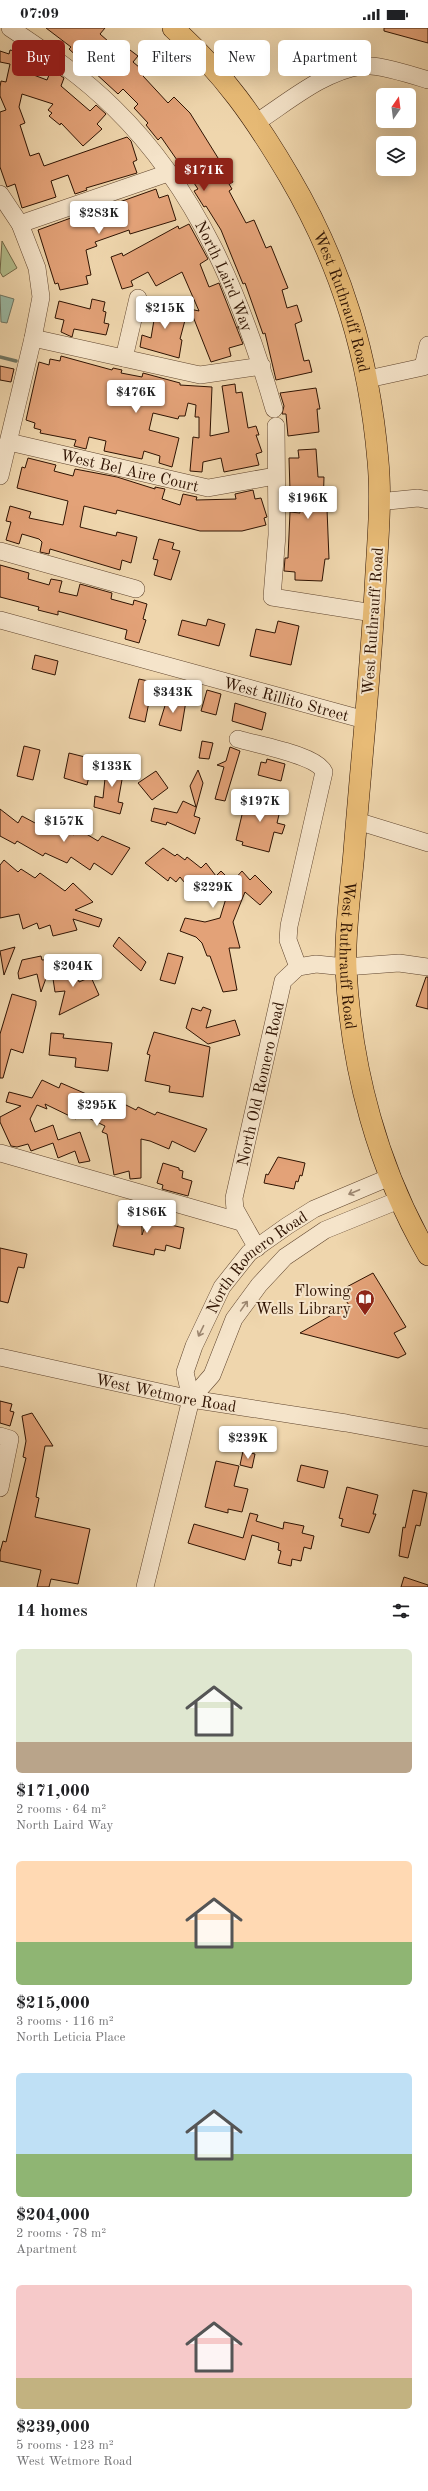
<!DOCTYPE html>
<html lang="en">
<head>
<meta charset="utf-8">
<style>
	:root { --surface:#fff; --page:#f6f6f6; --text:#202124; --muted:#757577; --accent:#8f2418 }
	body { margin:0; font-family:"Old Standard TT",serif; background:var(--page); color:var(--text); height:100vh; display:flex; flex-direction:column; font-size:15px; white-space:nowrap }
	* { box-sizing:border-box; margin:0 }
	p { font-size:13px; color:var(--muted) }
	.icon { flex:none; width:22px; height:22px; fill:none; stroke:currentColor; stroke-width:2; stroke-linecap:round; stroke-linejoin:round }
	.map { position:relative; height:1559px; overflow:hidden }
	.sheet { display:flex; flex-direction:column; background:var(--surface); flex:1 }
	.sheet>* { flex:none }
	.hud { position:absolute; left:12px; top:12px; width:404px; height:36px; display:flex; gap:8px }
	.needle { width:26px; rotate:14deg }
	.buttons { position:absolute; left:376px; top:60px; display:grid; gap:8px }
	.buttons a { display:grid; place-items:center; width:40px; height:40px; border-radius:6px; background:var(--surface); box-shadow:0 4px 16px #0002; font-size:20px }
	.price { position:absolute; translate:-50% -34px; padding:0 9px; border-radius:4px; background:#fff; color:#222; font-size:13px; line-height:26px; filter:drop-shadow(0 1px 2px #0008) }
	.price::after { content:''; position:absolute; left:50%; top:24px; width:12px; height:9px; margin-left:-6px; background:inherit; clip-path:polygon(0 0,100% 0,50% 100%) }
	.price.on { background:var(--accent); color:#fff }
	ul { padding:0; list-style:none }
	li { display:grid; align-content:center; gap:8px; height:212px; padding:0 16px }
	li span { display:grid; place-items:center; height:124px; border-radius:6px; color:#555 }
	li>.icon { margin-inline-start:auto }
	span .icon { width:72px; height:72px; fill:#fffc; stroke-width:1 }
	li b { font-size:17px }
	h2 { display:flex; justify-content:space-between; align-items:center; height:48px; padding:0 16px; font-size:17px }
	.pill { padding:0 14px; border-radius:6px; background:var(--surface); box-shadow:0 4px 16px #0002; font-size:14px; line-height:36px }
	.pill.on { background:var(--accent); color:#fff }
	.status { display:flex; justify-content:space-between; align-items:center; height:28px; padding:0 20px; background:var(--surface); direction:ltr }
	.status svg { height:11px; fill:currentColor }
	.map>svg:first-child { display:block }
	.green { fill:#b4bf8e; stroke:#726948 }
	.water { fill:#9bbaa5; stroke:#707764 }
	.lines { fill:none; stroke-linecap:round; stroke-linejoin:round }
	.stream { stroke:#707764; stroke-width:3.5 }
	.building { fill:#e3a278; stroke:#2f1302 }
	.minor-casing { stroke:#5f442d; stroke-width:18 }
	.major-casing { stroke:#2f1302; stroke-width:22 }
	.minor { stroke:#f5e4ca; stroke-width:17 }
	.major { stroke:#e8bb76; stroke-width:21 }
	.oneway { stroke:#9c8670 }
	.labels { text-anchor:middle; stroke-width:4; stroke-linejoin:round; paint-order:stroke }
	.street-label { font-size:16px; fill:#2f1302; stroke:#f5e4ca }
	.poi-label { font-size:16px; fill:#2f1302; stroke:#f5e4ca; text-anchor:end }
</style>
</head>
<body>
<div class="status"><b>07:09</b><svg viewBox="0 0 49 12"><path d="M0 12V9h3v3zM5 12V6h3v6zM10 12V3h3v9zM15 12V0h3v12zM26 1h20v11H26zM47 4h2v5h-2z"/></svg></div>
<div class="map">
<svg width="428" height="1559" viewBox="0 0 428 1559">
	<rect width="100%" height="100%" fill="#efd6ad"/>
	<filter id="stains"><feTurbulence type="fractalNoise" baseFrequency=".005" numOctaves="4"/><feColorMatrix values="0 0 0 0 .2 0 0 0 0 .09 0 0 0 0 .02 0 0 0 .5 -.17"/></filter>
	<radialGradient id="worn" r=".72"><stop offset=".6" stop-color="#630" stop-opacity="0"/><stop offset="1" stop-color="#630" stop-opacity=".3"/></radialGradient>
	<!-- green -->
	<polygon class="green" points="2,213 17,240 3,249 0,244"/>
	<!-- water -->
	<polygon class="water" points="0,267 14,271 7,295 1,294"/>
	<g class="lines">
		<!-- stream -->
		<polyline class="stream" points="0,329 16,333"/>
	</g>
	<!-- building -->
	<g class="building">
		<polygon points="46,0 105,0 100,6 125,28 130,22 138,28 133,34 146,45 143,48 168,75 174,69 190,85 233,154 229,156 232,161 229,163 246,195 254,192 266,220 271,218 288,260 282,262 287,280 297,277 302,293 295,296 304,333 309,332 312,344 276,352 265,305 263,306 245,255 243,256 221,202 206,178 204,179 194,163 198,161 178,131 177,132 161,109 158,112 146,97 148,95 134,80 138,76 123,61 118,66 69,21 71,19"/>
		<polygon points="384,0 428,0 428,15 384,3"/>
		<polygon points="20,20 35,29 31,46 47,52 51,42 54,43 64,50 61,58 90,83 96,77 106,86 97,96 102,101 83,118 61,95 60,97 49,88 52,85 48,82 53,76 22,66 19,79 25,95 20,97 30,128 39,125 44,138 127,109 131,113 137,132 133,134 137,145 86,160 87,162 75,166 68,147 51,153 56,169 22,180 15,156 7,159 0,139 0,84 6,82 0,68 0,59 1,53 6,54 10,36 0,34 0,23 9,26 10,22 19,24"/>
		<polygon points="156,161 159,170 168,167 176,192 130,206 129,202 95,214 97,218 86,222 91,247 86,248 88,256 60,262 58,255 55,256 38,202 79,187 83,196 100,190 97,182"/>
		<polygon points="189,196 208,231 200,236 209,259 219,255 243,316 229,320 231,328 211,334 190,281 199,283 182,244 156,258 148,244 131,253 133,258 122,261 111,229 122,225 123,228 178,198 179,201"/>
		<polygon points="92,271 105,274 103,283 106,284 104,295 109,296 106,307 74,301 72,309 61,304 64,292 55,290 59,273 90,281"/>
		<polygon points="159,276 188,281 180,311 182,312 179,330 140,319 142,307 151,310 154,292 146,290 148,278 158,280"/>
		<polygon points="61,328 112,342 113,340 122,342 121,345 142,349 143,345 180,355 180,357 212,359 210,408 229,404 222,358 235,356 236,365 242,364 248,400 256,398 259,407 256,407 262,424 256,426 259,437 224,444 221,430 203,434 202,444 190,443 193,409 199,410 199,389 195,389 196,377 188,375 185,388 179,388 178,391 153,385 149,402 179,410 172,439 159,435 160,428 144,423 142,431 104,423 106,413 89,409 86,421 74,418 76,412 40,405 41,402 34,400 35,395 26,392 39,334 49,337 50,331 60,333"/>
		<polygon points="0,338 14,341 11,354 0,352"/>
		<polygon points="316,360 320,381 317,381 319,404 288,408 286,386 282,386 284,378 280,365"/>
		<polygon points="316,421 318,449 324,449 323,481 327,481 329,531 325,531 322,553 295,552 295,544 284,543 285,530 288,530 290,484 300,485 299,463 290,463 289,430 299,430 298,422"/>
		<polygon points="28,430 56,437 54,443 73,448 75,441 117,449 155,461 155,459 165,461 162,471 180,477 183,466 197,469 196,472 236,471 235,466 253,462 255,471 261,470 267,489 264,490 266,497 242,503 200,503 117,482 116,486 84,478 80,499 116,508 117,504 137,509 131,535 122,532 120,542 50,521 49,526 40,524 42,514 39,511 22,506 19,516 6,512 11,494 6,493 10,478 31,484 29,490 63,497 68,473 17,460 22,439 25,440"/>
		<polygon points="159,511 174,515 172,521 180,523 171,552 154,547 158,532 153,531"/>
		<polygon points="0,537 29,545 28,551 49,557 51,551 62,553 59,564 77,568 80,556 112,565 111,571 133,577 134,572 147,576 143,591 146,592 139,615 125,611 127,602 58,583 58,587 38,582 39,579 0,569"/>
		<polygon points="208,591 225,596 219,618 178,607 182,592 206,598"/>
		<polygon points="278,593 299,598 291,637 250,628 256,601 275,605"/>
		<polygon points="35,627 58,633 55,647 32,641"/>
		<polygon points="139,651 153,654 145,694 129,690"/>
		<polygon points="207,662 221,666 216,687 201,683"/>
		<polygon points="168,668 186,673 181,703 159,697"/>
		<polygon points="235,675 266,685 262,702 232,693"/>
		<polygon points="202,713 213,715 209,731 199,730"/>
		<polygon points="24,718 40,722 33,752 17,748"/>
		<polygon points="230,719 240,723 225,773 215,771 224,739 217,737 226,733"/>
		<polygon points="69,725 93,731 87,757 64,750"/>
		<polygon points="107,731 125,735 118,774 123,775 120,786 94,779 95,768 103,770"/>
		<polygon points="267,731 285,736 281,753 258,747 261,734 266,735"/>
		<polygon points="198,742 203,755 194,788 200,790 195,806 167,794 166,797 151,793 154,780 177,785 183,773 196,779 190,758"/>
		<polygon points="156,743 168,760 152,772 138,755"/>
		<polygon points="252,766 282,774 277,795 285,797 282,806 274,804 269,824 242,817 243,814 236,812 246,770 250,771"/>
		<polygon points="0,781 18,795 22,788 50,803 55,794 74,807 78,801 98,813 102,808 130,820 112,847 94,835 90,842 71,829 67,835 45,825 43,828 17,813 15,816 0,808"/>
		<polygon points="163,820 175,828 177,826 185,832 187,829 201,840 206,835 216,848 221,843 232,854 242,843 250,852 255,847 272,864 260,877 245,864 233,894 240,920 229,920 237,962 223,964 210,928 207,928 202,915 196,909 180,903 185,890 205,894 220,890 227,867 215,858 210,863 197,850 189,860 180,849 176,854 170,849 168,853 145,835"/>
		<polygon points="4,832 18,844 21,841 35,850 40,845 65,863 73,855 93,874 75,882 102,891 99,899 73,891 77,902 53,908 50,897 39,901 37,895 23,901 19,886 0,890 0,837"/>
		<polygon points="119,909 146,934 141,943 113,918"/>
		<polygon points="15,919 4,947 0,923"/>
		<polygon points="168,925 183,929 175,956 160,952"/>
		<polygon points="41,928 42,932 53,931 41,964 37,946 19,951 18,945 22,932"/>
		<polygon points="75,938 79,954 91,949 99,967 59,987 65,963 55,964 52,944"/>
		<polygon points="426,949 428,949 428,981 416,978"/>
		<polygon points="12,966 36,973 36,977 23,1025 11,1021 3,1050 0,1050 0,1006"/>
		<polygon points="203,979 211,982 206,1000 235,992 240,1007 208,1016 186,1000 192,980 201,983"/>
		<polygon points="154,1004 210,1019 203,1069 169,1064 170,1058 145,1053 150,1027 147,1026"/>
		<polygon points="51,1005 64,1006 63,1010 112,1015 108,1043 75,1039 76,1030 49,1027"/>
		<polygon points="42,1052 59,1060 61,1055 98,1071 100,1067 117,1076 118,1073 136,1082 138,1079 155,1087 157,1084 207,1101 195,1124 172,1113 169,1121 150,1113 141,1111 141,1150 130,1151 129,1143 114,1147 107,1106 102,1104 105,1098 72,1082 76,1091 45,1076 47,1081 37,1077 30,1091 35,1104 53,1097 58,1112 80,1104 90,1133 79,1135 75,1123 58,1130 53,1115 31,1123 28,1116 17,1119 11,1118 0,1094 0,1089 21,1078 6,1074 9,1064 32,1070"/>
		<polygon points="278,1129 305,1135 302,1148 300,1147 298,1154 296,1153 294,1161 264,1155 266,1146 268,1147"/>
		<polygon points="163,1135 179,1140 179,1142 183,1143 182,1150 192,1153 188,1168 162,1161 163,1157 157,1155"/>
		<polygon points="121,1184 142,1189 142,1207 150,1184 164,1187 162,1195 184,1200 180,1221 166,1217 165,1223 155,1221 154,1227 113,1218"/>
		<polygon points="0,1220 27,1226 24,1240 18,1239 8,1275 0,1273"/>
		<polygon points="373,1245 406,1299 394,1305 406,1326 398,1330 300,1305 349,1277 339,1263"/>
		<polygon points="0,1373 12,1376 10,1383 14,1384 10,1398 0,1395"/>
		<polygon points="32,1385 53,1418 45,1418 36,1469 39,1470 35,1489 90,1501 78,1556 51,1551 49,1559 37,1559 41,1542 0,1533 0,1524 3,1513 6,1514 26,1430 23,1429 26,1413 22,1388"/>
		<polygon points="243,1423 255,1426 252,1440 240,1437"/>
		<polygon points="216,1433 239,1438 234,1458 248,1461 242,1484 228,1481 228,1485 205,1479"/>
		<polygon points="301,1437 328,1443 324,1460 297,1453"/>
		<polygon points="347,1459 378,1467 373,1486 376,1486 369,1505 341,1498 343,1491 339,1490"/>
		<polygon points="413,1462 427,1465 420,1498 416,1497 408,1530 399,1528 403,1499 405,1500"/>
		<polygon points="250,1485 258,1487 256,1493 283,1501 284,1494 304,1498 302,1505 314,1508 311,1521 304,1519 301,1533 292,1531 291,1538 278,1535 281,1523 278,1522 279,1515 252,1507 245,1532 188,1515 194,1496 243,1510"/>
		<polygon points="404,1549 428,1557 428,1559 401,1559"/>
	</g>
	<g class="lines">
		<!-- minor casing -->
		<g class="minor-casing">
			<g id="minor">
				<path id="s1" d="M10,0c36,24 73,49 104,80 84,82 128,190 160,301"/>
				<path d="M257,94c31,-20 67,-51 105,-56 16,-2 50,9 66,14"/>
				<polyline points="0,166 20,196 37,240 41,269 33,310 0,448"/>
				<polyline points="20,196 168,145"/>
				<polyline points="33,310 200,347 262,338"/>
				<polyline points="124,330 138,270"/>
				<polyline points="368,351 423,339 428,317"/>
				<polyline points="276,398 277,507 272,569 373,585"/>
				<path id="s2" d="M9,414l199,46 67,-12"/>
				<polyline points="378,474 418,470 428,472"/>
				<polyline points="0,523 136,561"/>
				<path id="s3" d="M0,592l365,100"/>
				<path d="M238,711c19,6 79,16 86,33l-35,154 -1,14 10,27"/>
				<polyline points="357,793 428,815"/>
				<polyline points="0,1125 241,1194"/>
				<path id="s4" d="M257,1220l-22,-39 -1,-11 49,-217 15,-14 18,-3 29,3 54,-4 29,4"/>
				<path id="s5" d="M0,1329l191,42 155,24 82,15"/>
				<polyline points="191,1371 212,1347 234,1291 259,1257 285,1229 325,1202 399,1172"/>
				<polyline points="0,1408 10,1411 0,1460"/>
				<path id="s6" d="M145,1559l46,-188 -6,-27 9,-26 28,-59 27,-34 38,-27 27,-17 76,-32"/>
			</g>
		</g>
		<!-- major casing -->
		<g class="major-casing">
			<g id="major">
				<path id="s7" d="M173,0c50,44 83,92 116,148 53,90 80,181 89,285 4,43 -1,87 -3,130 -5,87 -14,174 -21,261 -3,36 -10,82 -8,117 5,100 32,200 82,286"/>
			</g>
		</g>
		<!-- minor -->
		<use href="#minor" class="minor"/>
		<!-- major -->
		<use href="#major" class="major"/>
	</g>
	<!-- one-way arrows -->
	<defs><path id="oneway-shaft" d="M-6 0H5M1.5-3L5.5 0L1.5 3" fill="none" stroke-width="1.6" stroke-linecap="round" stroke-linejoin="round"/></defs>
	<g class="oneway">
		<use href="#oneway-shaft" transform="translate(354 1164) rotate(157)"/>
		<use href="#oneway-shaft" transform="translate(244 1278) rotate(-55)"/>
		<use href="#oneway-shaft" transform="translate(201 1303) rotate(116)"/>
	</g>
	<!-- icons -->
	<defs>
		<g id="library-pin" transform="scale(1)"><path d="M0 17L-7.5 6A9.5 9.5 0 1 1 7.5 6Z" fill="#8f2418" stroke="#f5e4ca"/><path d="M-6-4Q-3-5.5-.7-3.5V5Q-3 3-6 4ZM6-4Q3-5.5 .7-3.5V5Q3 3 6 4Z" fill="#fff"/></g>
	</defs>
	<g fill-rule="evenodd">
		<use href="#library-pin" x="365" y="1271"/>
	</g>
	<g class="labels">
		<!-- street labels -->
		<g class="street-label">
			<text dy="6" stroke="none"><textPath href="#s1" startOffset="334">North Laird Way</textPath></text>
			<text dy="6" stroke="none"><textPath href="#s7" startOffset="326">West Ruthrauff Road</textPath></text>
			<text dy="6" stroke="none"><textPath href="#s2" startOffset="124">West Bel Aire Court</textPath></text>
			<text transform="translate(372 593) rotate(-86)" y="6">West Ruthrauff Road</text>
			<text dy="6" stroke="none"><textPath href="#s3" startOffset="297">West Rillito Street</textPath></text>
			<text dy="6" stroke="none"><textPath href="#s7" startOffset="986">West Ruthrauff Road</textPath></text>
			<text dy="6" stroke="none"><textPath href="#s4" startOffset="173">North Old Romero Road</textPath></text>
			<text dy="6" stroke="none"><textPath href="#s6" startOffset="356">North Romero Road</textPath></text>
			<text dy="6" stroke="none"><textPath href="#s5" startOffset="170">West Wetmore Road</textPath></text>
		</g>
		<!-- poi labels -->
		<g class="poi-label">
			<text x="351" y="1268">Flowing<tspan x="351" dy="18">Wells Library</tspan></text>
		</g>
	</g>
	<rect width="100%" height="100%" filter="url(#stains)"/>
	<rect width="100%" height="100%" fill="url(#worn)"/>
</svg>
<div class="buttons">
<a><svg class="needle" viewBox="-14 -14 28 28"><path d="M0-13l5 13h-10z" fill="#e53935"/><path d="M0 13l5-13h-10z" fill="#757577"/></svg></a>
<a><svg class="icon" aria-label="layers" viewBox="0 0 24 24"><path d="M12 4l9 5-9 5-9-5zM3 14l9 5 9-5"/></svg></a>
</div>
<b class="price on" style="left:204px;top:164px">$171K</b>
<b class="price" style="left:99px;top:207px">$283K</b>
<b class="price" style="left:165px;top:302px">$215K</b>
<b class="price" style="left:136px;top:386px">$476K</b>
<b class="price" style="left:308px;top:492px">$196K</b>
<b class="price" style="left:173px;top:686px">$343K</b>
<b class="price" style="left:112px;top:760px">$133K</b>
<b class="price" style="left:260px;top:795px">$197K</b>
<b class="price" style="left:64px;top:815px">$157K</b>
<b class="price" style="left:213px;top:881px">$229K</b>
<b class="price" style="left:73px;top:960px">$204K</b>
<b class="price" style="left:97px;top:1099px">$295K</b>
<b class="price" style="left:147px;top:1206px">$186K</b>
<b class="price" style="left:248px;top:1432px">$239K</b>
<div class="hud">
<a class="pill on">Buy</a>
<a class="pill">Rent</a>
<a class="pill">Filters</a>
<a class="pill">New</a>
<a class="pill">Apartment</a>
</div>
</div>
<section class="sheet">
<h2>14 homes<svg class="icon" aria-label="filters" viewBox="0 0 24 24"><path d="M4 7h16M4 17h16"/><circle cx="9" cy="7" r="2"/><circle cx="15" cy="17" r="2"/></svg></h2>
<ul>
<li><span style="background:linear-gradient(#dfe7d0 75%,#b9a48a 0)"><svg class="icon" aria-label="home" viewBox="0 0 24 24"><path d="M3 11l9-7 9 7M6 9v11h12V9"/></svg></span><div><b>$171,000</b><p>2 rooms · 64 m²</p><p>North Laird Way</p></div></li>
<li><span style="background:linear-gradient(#ffd9b3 65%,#8fb573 0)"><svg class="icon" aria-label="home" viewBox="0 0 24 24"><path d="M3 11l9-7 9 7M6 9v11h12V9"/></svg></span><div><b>$215,000</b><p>3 rooms · 116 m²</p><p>North Leticia Place</p></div></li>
<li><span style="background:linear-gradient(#bfe0f5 65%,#8fb573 0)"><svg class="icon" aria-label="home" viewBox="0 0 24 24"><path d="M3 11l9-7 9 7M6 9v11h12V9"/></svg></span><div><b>$204,000</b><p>2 rooms · 78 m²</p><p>Apartment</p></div></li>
<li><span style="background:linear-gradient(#f6c9c9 75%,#c2b280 0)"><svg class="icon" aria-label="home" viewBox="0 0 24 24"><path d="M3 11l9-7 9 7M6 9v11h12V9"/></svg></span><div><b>$239,000</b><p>5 rooms · 123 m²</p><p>West Wetmore Road</p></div></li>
</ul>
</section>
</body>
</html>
